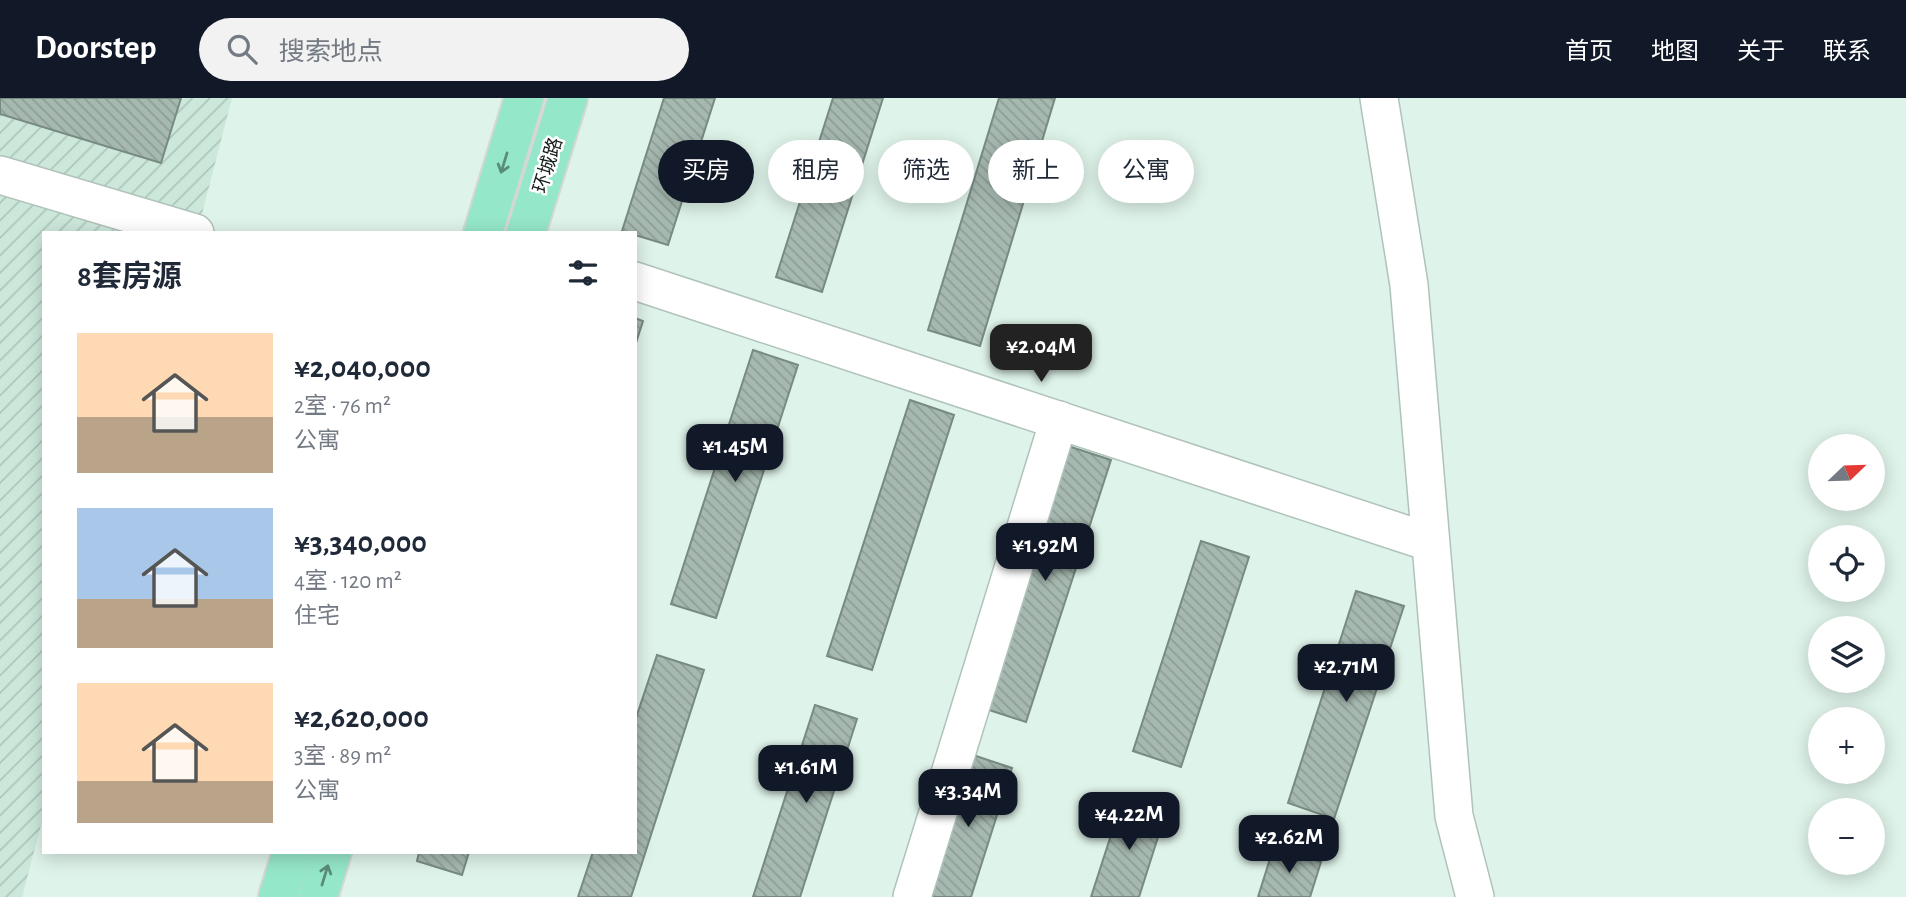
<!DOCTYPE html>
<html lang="zh">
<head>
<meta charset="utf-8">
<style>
	:root { --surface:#fff; --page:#f2f2f3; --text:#1f2937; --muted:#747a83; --accent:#111827 }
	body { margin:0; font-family:"Alegreya Sans","Noto Sans SC",sans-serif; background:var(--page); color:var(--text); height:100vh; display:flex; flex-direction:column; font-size:26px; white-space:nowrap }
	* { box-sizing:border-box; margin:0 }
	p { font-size:23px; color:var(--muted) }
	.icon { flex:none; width:38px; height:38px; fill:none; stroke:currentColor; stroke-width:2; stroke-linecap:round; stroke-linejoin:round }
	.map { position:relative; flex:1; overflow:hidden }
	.side { position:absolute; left:42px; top:133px; width:595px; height:623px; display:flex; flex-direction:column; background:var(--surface); border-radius:0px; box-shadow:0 4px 18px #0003 }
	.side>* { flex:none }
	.hud { position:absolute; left:658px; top:42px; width:665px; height:63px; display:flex; gap:14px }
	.needle { width:46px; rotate:67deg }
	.fabs { position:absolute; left:1808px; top:336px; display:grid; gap:14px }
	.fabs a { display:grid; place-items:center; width:77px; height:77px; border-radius:50%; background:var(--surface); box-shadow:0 4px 18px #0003; font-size:35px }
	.price { position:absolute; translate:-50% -60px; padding:0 16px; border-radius:14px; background:var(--accent); color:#fff; font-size:23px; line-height:46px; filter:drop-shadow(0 2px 4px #0008) }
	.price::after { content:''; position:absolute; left:50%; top:42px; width:21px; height:16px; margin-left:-10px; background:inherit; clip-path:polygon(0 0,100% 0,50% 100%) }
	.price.current { background:#222; color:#fff }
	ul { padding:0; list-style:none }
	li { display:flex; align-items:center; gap:21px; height:175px; padding:0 35px }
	li span { display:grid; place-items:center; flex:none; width:196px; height:140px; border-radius:0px; color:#555 }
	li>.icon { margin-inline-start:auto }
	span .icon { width:84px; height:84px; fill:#fffc; stroke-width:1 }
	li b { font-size:30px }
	h2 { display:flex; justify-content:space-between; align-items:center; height:84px; padding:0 35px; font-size:30px }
	.chip { padding:0 24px; border-radius:32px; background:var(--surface); box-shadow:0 4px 18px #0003; font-size:24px; line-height:63px }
	.chip.current { background:var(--accent); color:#fff }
	header { display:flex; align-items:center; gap:42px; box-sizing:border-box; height:98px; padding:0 35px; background:var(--accent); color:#fff }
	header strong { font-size:33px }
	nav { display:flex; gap:38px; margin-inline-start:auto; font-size:24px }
	.search { width:490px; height:63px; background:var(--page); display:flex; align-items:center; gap:18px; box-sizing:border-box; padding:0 24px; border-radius:38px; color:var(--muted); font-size:26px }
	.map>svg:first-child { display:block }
	.industrial { fill:url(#industrial-furrows) }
	.building { fill:url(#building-back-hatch); stroke:#788b82; stroke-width:2 }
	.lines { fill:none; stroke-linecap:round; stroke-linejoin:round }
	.minor-casing { stroke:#b0c3ba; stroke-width:40 }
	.major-casing { stroke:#d5d6d6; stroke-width:42 }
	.minor { stroke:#fff; stroke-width:37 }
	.major { stroke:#95e7ca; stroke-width:38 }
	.oneway { stroke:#5b8c7a }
	.labels { text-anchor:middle; stroke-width:5; stroke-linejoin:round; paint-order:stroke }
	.street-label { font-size:19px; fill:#151c19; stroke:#fff }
</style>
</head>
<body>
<header>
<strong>Doorstep</strong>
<div class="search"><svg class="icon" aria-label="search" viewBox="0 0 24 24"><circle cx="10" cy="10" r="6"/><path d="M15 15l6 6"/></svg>搜索地点</div>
<nav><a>首页</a><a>地图</a><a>关于</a><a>联系</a></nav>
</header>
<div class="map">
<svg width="1906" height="799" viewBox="0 0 1906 799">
	<defs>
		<pattern id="industrial-furrows" width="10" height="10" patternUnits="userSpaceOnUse" patternTransform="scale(1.75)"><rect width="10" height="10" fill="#cce8db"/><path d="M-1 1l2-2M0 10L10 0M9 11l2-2" fill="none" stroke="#aec6bb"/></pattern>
		<pattern id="building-back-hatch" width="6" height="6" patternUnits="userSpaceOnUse" patternTransform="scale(1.75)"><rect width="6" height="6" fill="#a6b9b0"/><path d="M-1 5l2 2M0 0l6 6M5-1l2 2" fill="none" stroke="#8e9e97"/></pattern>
	</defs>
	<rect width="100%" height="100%" fill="#def3e9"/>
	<!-- industrial -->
	<polygon class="industrial" points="0,0 232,0 197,135 44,135 44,716 22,799 0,799"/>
	<!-- building -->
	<g class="building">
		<polygon points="0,0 181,0 161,65 0,16"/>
		<polygon points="664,0 715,0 668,147 622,133"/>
		<polygon points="833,0 883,0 822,194 776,179"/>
		<polygon points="999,0 1055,0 980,248 928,232"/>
		<polygon points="635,220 643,223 635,248"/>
		<polygon points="753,252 798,267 716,520 671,506"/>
		<polygon points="910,302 954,317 872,572 827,558"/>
		<polygon points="1065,347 1111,362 1026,624 980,609"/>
		<polygon points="1201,443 1249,459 1181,669 1133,653"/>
		<polygon points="1356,493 1404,508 1334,721 1288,705"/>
		<polygon points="657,557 704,572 631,799 578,799 593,754 635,754 635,623"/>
		<polygon points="815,607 857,621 800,799 753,799"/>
		<polygon points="970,656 1012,670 971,799 923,799"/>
		<polygon points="1122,703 1165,717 1139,799 1091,799"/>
		<polygon points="1274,748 1321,764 1310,799 1258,799"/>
		<polygon points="419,754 469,754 462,777 417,763"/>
	</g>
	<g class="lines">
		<!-- minor casing -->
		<g class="minor-casing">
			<g id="minor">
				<polyline points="1379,0 1409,187 1454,718 1475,799"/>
				<polyline points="0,77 195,135"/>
				<polyline points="635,183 1429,444"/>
				<polyline points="912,799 1059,322"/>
			</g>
		</g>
		<!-- major casing -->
		<g class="major-casing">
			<g id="major">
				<polyline points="483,135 524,0"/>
				<polyline points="526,135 568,0"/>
				<polyline points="278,799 292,754"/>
				<polyline points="318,799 332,754"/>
			</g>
		</g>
		<!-- minor -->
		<use href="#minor" class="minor"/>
		<!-- major -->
		<use href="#major" class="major"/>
	</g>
	<!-- one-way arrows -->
	<defs><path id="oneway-shaft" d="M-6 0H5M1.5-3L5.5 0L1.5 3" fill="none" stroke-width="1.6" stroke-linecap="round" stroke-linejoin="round" transform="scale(1.75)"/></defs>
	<g class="oneway">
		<use href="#oneway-shaft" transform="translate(504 65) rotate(107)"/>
		<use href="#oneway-shaft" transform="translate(325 777) rotate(-73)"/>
	</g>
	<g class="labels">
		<!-- street labels -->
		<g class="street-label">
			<text transform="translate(547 67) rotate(-73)" y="7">环城路</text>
		</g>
	</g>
</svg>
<div class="fabs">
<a><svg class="needle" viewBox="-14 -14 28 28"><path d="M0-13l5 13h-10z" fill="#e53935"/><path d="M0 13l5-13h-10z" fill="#747a83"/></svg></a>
<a><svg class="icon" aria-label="locate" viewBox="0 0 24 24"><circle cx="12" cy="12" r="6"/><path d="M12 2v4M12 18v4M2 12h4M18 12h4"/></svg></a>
<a><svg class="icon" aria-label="layers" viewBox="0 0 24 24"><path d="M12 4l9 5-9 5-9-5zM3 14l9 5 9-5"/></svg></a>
<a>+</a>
<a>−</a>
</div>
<b class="price current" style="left:1041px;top:286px">¥2.04M</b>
<b class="price" style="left:735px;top:386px">¥1.45M</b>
<b class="price" style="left:1045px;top:485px">¥1.92M</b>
<b class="price" style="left:1346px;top:606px">¥2.71M</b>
<b class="price" style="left:806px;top:707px">¥1.61M</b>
<b class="price" style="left:968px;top:731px">¥3.34M</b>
<b class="price" style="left:1129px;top:754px">¥4.22M</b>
<b class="price" style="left:1289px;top:777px">¥2.62M</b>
<div class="hud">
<a class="chip current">买房</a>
<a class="chip">租房</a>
<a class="chip">筛选</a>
<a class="chip">新上</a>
<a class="chip">公寓</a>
</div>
<section class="side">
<h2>8套房源<svg class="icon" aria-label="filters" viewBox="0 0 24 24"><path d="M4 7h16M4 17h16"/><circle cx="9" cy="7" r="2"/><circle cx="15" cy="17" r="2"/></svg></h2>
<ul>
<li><span style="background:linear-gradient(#ffd9b3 60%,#b9a48a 0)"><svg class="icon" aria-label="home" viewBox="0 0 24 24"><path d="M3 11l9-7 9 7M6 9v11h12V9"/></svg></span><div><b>¥2,040,000</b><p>2室 · 76 m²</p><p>公寓</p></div></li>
<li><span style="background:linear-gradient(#a9c7e8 65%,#b9a48a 0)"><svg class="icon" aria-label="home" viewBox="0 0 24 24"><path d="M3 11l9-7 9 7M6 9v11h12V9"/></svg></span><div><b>¥3,340,000</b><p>4室 · 120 m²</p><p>住宅</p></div></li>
<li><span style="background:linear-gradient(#ffd9b3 70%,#b9a48a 0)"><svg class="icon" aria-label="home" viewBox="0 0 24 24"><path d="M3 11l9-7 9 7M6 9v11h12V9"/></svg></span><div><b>¥2,620,000</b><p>3室 · 89 m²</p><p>公寓</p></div></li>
</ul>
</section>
</div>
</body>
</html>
